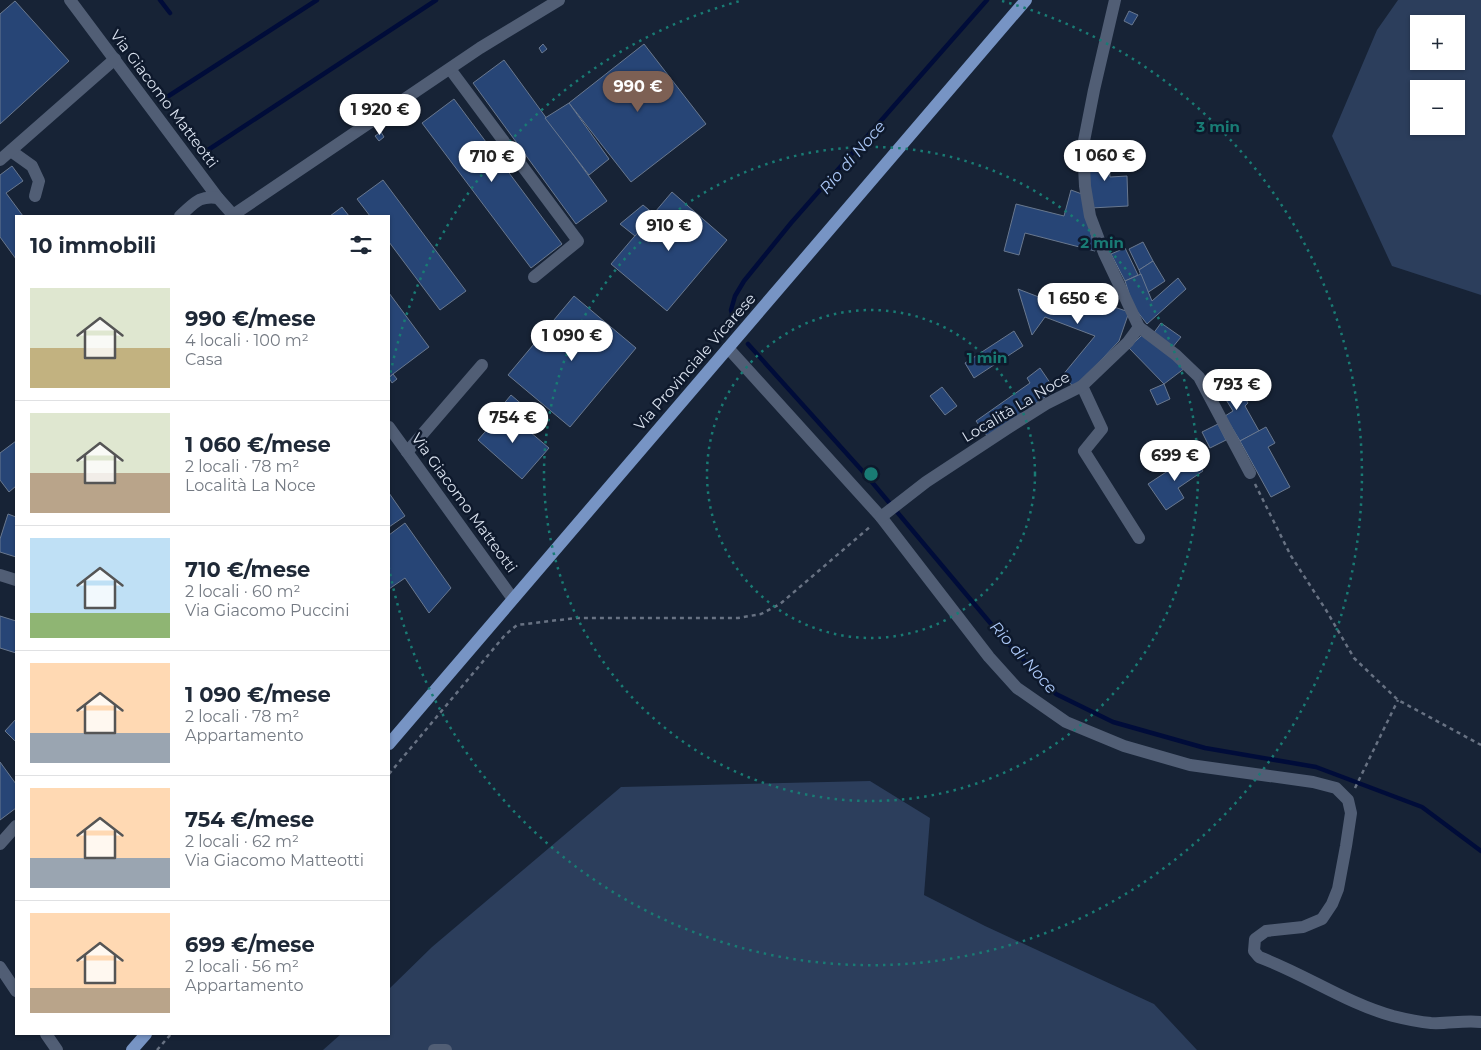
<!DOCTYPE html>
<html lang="it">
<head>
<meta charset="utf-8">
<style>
	:root { --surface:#fff; --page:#f2f2f3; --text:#1f2937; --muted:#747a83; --line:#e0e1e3; --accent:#7d6054 }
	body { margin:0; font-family:Montserrat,sans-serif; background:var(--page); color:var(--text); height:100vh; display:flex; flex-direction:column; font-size:19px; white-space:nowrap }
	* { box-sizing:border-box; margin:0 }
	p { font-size:16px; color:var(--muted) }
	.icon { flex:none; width:28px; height:28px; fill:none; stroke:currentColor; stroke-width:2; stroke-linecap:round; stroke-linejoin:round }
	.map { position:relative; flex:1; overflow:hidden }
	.sheet { position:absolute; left:15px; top:215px; width:375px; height:820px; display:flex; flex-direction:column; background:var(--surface); border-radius:0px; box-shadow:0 1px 4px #0004 }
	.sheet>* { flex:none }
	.buttons { position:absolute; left:1410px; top:15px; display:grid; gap:10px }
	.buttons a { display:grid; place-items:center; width:55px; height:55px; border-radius:0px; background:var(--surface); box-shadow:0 1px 4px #0004; font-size:25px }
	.price { position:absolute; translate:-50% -42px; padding:0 11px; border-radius:18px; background:#fff; color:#222; font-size:16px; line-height:32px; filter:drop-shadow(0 1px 2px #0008) }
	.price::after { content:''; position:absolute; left:50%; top:30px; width:15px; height:11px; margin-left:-8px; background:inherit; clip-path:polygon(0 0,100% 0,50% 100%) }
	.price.selected { background:var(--accent); color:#fff }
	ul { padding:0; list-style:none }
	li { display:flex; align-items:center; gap:15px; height:125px; padding:0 15px }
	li+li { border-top:1px solid var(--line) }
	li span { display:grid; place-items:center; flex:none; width:140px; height:100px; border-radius:0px; color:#555 }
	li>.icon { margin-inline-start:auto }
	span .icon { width:60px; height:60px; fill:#fffc; stroke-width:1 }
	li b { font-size:21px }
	h2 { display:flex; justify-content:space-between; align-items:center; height:60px; padding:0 15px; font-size:21px }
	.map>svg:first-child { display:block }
	.green { fill:#2c3e5c; fill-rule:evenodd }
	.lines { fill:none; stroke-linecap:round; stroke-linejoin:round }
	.stream { stroke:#000c39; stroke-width:4.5 }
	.building { fill:#274576; stroke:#69788f }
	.path { stroke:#687283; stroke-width:2.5; stroke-dasharray:4 4; stroke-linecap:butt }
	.minor { stroke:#515e75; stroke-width:12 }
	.major { stroke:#7794c4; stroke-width:12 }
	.ring { fill:none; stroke:#197b74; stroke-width:2.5; stroke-dasharray:2.5 5 }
	.labels { text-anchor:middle; stroke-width:5; stroke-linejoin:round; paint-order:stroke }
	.street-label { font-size:15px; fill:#dae2ef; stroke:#0e192c }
	.water-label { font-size:16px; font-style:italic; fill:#acc8f7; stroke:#0e192c }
	.centre { fill:#197b74; stroke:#0e192c; stroke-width:2.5 }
	.ring-label { font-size:15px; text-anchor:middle; font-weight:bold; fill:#197b74; stroke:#0e192c; stroke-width:5; stroke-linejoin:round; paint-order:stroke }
</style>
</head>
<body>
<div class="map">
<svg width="1481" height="1050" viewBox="0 0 1481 1050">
	<rect width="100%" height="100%" fill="#172336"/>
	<!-- green -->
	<g class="green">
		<path d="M1398,0h83v295l-89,-29 -60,-130 45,-106zM1419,24h37v37h-37zM1419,89h37v37h-37z"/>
		<polygon points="870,781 930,818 924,895 985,926 1154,1004 1197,1050 323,1050 341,1034 389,1034 389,989 432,947 621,787"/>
	</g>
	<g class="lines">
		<!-- stream -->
		<g class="stream">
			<polyline points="160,0 170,13"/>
			<polyline points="167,97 317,0"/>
			<polyline points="208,150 436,0"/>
			<polyline points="734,320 731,310 735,296 744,281 791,223 987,0"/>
			<polyline points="748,344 866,475 1002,637 1056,694 1113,722 1205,748 1316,767 1422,807 1481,851"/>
		</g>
	</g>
	<!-- building -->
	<g class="building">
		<polygon points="15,1 69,61 0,124 0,14"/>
		<polygon points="1129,11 1138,15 1132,25 1124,21"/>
		<polygon points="543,44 547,49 542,53 539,48"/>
		<polygon points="644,44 706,124 631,182 569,103"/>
		<polygon points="504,60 607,201 576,224 473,83"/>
		<polygon points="454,99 562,244 531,268 422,123"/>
		<polygon points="569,103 609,159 589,175 545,118"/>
		<polygon points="381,132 384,137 379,141 375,136"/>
		<polygon points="1108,148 1110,177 1127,176 1128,206 1091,208 1088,149"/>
		<polygon points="12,166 23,181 6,193 23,216 16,216 16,259 0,237 0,175"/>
		<polygon points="383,180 466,291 440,310 389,242 389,216 370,216 357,199"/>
		<polygon points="1071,190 1082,194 1095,251 1025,233 1019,255 1004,251 1016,204 1064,216"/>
		<polygon points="672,192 727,240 667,311 611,264"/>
		<polygon points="643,205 654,214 635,236 620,224"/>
		<polygon points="342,207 349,216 330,216"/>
		<polygon points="1143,242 1153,261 1139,270 1129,249"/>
		<polygon points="1125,248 1138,275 1125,281 1111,254"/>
		<polygon points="1153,261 1165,281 1147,293 1139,270"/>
		<polygon points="1141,274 1152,301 1178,278 1186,289 1147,324 1133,306 1125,281"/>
		<polygon points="1049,285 1129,312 1119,341 1075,388 1062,376 1095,336 1045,317 1032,335 1018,289 1044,299"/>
		<polygon points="389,293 429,347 389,377"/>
		<polygon points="574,296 636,348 570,427 508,375"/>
		<polygon points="1161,323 1181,337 1172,348 1153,334"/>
		<polygon points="1014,331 1023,346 974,378 965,363"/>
		<polygon points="1144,333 1185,368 1164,384 1129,348"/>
		<polygon points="1040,368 1055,390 988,437 976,421 1030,383 1027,378"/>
		<polygon points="393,374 397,379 392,383 389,378"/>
		<polygon points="1225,376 1236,393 1241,391 1248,403 1245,406 1259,431 1240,441 1225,416 1233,411 1215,382"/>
		<polygon points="1164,384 1170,399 1157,405 1150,390"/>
		<polygon points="942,387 957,406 945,415 930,396"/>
		<polygon points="511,395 537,417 526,429 501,407"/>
		<polygon points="504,410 549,448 522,479 478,440"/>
		<polygon points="1218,424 1226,440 1210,448 1202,432"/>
		<polygon points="1266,427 1275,443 1268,447 1290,487 1271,497 1240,441"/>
		<polygon points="16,441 16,486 9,492 0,480 0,453"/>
		<polygon points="1192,455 1203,471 1178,488 1184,498 1166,510 1148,484"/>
		<polygon points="389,493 405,516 389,527"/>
		<polygon points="8,514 16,517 16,557 0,552 0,539"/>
		<polygon points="405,523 451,588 429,613 405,578 389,589 389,535"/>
		<polygon points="0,616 16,621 16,653 0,648"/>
		<polygon points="16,719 16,742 5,731"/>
		<polygon points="0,762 16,784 16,808 0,820"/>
	</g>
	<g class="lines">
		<!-- path -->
		<g class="path">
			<polyline points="1255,484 1291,556 1326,610 1354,658 1398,700 1481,745"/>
			<polyline points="389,774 505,635 517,625 576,618 738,618 761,614 780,604 871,526"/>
			<polyline points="1355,788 1398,700"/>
			<polyline points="157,1050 171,1034"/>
		</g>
		<!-- minor -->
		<g class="minor">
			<polyline points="70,0 218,198 234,216"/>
			<polyline points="1115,0 1094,90 1083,146 1085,186 1090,216 1104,253 1139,327 1176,355 1199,377 1250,473"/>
			<polyline points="450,69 578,241 534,277"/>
			<polyline points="11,151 32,166 39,181 35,196"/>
			<polyline points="0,160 115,59"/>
			<polyline points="233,215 480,48 559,0"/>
			<path d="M180,216c14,-12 18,-21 38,-18"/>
			<path d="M728,348l153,169 108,140 28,31 49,34 58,24 66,19 123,17 23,6 12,12 3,13 -5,33 -8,43 -6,15 -10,15 -19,8 -37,4 -11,8 -1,12 5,6c46,17 87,46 134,59 12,3 26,6 38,7 17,1 32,-3 50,-1"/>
			<polyline points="1082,386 1102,429 1084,451 1139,538"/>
			<polyline points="389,427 513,599"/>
			<polyline points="407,452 482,365"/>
			<polyline points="881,517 926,482 1008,428 1046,404 1082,386 1128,342 1139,327"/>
			<polyline points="0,575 16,580"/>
			<polyline points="0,844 16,826"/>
			<polyline points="0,967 16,991"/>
			<polyline points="46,1034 57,1050"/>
			<polyline points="434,1050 446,1050"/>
		</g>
		<!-- major -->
		<g class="major">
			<polyline points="389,744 1026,0"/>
			<polyline points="132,1050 146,1034"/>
		</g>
	</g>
	<!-- distance rings -->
	<g class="ring">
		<circle cx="871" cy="474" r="164"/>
		<circle cx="871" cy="474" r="327"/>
		<path d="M389 380A491 491 0 0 1 740 1M1002 1A491 491 0 1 1 389 568"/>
	</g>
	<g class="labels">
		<!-- street labels -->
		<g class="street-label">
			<text transform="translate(164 99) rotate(53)" y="5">Via Giacomo Matteotti</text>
			<text transform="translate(695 362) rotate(-49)" y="5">Via Provinciale Vicarese</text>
			<text transform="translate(1016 407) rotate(-31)" y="5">Località La Noce</text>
			<text transform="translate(464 503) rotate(54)" y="5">Via Giacomo Matteotti</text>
		</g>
		<!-- water labels -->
		<g class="water-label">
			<text transform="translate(852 157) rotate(-49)" y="6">Rio di Noce</text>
			<text transform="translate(1024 657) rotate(48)" y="6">Rio di Noce</text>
		</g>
	</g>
	<circle cx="871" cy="474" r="8" class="centre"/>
	<g class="ring-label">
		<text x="1218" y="132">3 min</text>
		<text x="1102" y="248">2 min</text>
		<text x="987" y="363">1 min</text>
	</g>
</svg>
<div class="buttons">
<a>+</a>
<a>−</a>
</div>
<b class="price selected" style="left:638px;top:113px">990 €</b>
<b class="price" style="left:380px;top:136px">1 920 €</b>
<b class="price" style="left:1105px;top:182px">1 060 €</b>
<b class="price" style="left:492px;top:183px">710 €</b>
<b class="price" style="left:669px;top:252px">910 €</b>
<b class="price" style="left:1078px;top:325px">1 650 €</b>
<b class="price" style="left:572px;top:362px">1 090 €</b>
<b class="price" style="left:1237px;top:411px">793 €</b>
<b class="price" style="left:513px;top:444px">754 €</b>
<b class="price" style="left:1175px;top:482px">699 €</b>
<section class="sheet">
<h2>10 immobili<svg class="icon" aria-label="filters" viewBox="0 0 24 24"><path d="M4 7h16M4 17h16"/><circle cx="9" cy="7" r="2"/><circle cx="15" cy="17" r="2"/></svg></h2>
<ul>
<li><span style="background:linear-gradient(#dfe7d0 60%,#c2b280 0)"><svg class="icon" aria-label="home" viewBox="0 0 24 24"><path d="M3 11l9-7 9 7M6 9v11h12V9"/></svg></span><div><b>990 €/mese</b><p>4 locali · 100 m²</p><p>Casa</p></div></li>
<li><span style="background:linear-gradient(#dfe7d0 60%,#b9a48a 0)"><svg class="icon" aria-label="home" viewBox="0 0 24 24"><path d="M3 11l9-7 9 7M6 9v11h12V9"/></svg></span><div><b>1 060 €/mese</b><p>2 locali · 78 m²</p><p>Località La Noce</p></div></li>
<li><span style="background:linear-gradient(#bfe0f5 75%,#8fb573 0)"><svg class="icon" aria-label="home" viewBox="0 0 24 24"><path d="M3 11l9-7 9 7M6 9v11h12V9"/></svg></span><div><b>710 €/mese</b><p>2 locali · 60 m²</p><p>Via Giacomo Puccini</p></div></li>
<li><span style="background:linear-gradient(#ffd9b3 70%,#9aa5b1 0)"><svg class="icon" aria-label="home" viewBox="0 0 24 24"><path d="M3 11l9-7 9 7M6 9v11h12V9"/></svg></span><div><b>1 090 €/mese</b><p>2 locali · 78 m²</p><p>Appartamento</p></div></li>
<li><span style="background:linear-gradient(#ffd9b3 70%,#9aa5b1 0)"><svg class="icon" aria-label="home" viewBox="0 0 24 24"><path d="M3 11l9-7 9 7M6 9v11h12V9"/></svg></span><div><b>754 €/mese</b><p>2 locali · 62 m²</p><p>Via Giacomo Matteotti</p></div></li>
<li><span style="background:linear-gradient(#ffd9b3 75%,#b9a48a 0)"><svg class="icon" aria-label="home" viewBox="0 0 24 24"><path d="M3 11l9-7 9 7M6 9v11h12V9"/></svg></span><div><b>699 €/mese</b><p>2 locali · 56 m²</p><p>Appartamento</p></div></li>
</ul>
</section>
</div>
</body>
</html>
